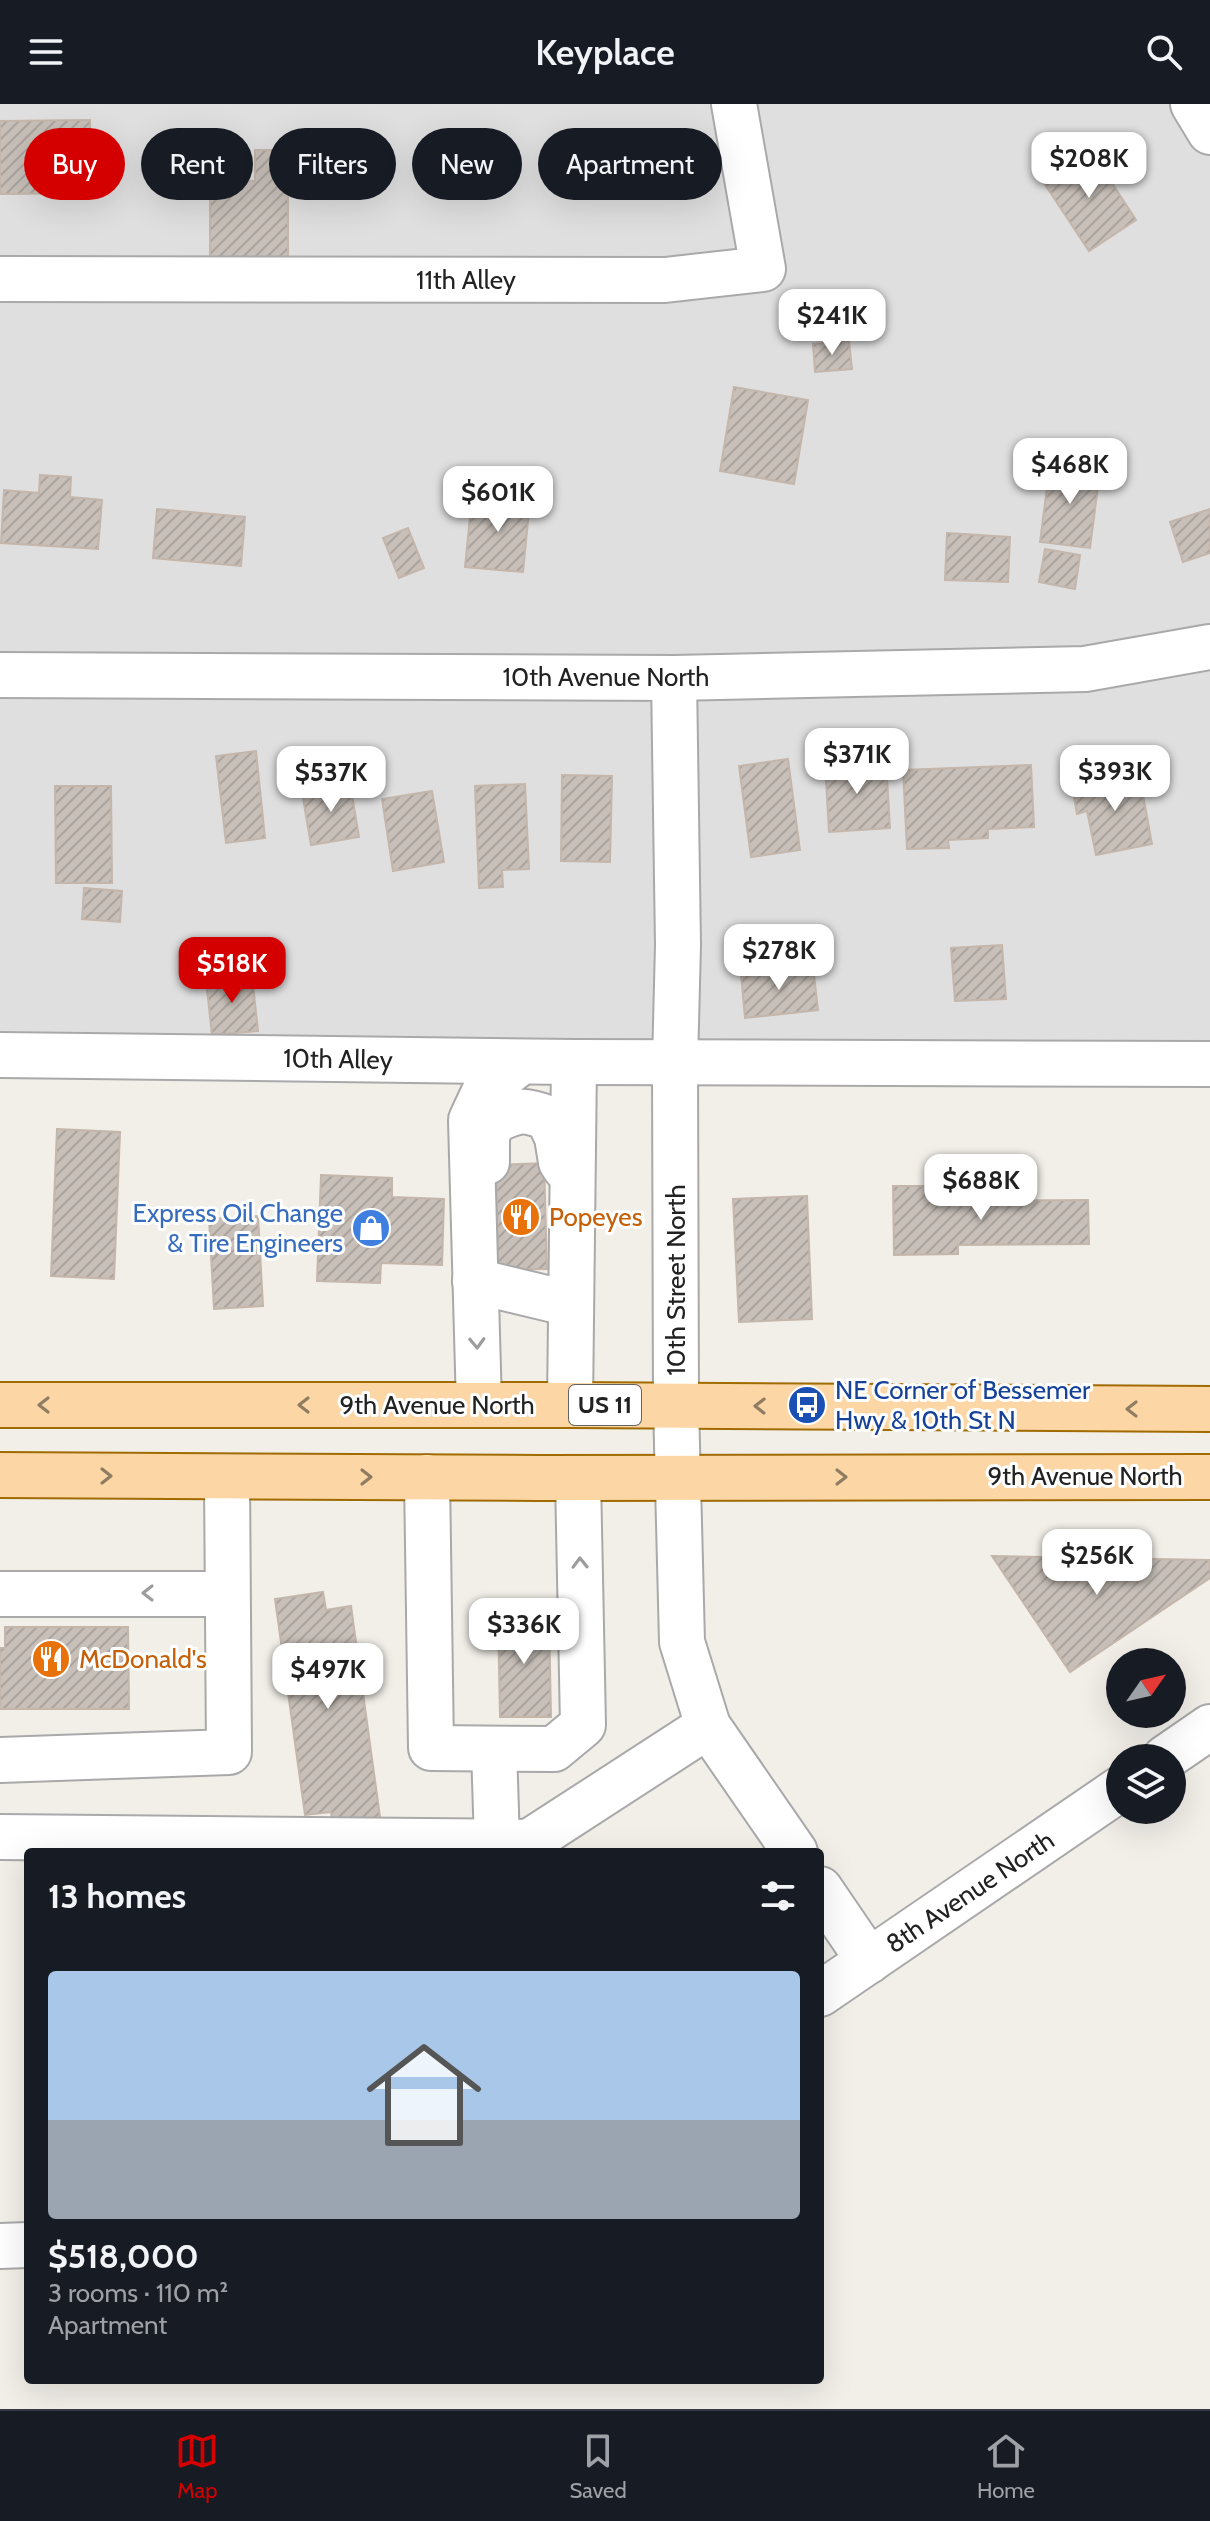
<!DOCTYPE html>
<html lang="en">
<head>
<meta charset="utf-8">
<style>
	:root { --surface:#171b24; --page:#20242c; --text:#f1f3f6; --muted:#9ea1a6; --line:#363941; --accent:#d40000 }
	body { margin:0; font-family:Cabin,sans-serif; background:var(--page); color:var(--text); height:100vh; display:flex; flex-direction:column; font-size:30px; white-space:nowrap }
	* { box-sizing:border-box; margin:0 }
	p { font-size:26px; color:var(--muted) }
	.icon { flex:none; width:44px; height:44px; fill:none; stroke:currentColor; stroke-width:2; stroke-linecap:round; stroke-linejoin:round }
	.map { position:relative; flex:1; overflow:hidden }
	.details { position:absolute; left:24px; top:1744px; width:800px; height:536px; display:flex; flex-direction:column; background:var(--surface); border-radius:8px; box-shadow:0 8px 32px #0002 }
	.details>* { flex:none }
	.banner { position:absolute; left:24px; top:24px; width:800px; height:72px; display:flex; gap:16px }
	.needle { width:52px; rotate:56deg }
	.buttons { position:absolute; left:1106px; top:1544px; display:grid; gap:16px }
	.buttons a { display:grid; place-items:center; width:80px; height:80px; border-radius:50%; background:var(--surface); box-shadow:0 8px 32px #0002; font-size:40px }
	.price { position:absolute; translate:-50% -68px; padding:0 18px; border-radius:16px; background:#fff; color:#222; font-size:26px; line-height:52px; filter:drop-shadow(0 2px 4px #0008) }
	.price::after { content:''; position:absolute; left:50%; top:48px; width:24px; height:18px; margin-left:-12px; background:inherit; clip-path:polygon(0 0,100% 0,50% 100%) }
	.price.current { background:var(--accent); color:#fff }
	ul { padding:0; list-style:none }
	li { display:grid; align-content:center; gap:16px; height:424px; padding:0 24px }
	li+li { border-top:2px solid var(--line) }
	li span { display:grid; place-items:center; height:248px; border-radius:8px; color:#555 }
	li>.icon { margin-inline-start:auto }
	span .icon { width:144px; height:144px; fill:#fffc; stroke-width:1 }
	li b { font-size:34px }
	h2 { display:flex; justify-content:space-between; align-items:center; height:96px; padding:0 24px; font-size:34px }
	.chip { padding:0 28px; border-radius:36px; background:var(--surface); box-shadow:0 8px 32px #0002; font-size:28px; line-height:72px }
	.chip.current { background:var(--accent); color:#fff }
	header { display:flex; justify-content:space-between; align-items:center; height:104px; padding:0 24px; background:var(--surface); font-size:36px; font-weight:600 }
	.tabs { display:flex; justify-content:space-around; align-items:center; height:112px; border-top:2px solid var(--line); background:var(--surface); font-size:22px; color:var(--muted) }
	.tabs a { display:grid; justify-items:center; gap:4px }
	.tabs .current { color:var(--accent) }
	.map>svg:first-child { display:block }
	.residential { fill:#e0dfdf }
	.building { fill:url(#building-hatch); stroke:#c4b6ab; stroke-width:2 }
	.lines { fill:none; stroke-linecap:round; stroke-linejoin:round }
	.minor-casing { stroke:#a9a9a9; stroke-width:48 }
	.major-casing { stroke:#a06b00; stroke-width:48 }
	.minor { stroke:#fff; stroke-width:44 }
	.major { stroke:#fcd6a4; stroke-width:44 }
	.oneway { stroke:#9c9c9c }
	.oneway2 { stroke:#8f7c63 }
	.labels { text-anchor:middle; stroke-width:6; stroke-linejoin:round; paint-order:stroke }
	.shield { fill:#fff; stroke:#646464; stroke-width:2 }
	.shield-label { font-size:24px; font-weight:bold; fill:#222 }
	.street-label { font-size:26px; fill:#222; stroke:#fff }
	.shop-label { font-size:26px; fill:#366cbe; stroke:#fff; text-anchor:end }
	.food-label { font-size:26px; fill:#c56008; stroke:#fff; text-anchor:start }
	.transit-label { font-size:26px; fill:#164399; stroke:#fff; text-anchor:start }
</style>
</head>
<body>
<header><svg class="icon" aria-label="menu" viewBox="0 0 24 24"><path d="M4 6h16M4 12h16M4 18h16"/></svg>Keyplace<svg class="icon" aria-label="search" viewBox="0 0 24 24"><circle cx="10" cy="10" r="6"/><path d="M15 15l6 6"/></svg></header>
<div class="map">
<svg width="1210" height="2305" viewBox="0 0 1210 2305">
	<defs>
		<pattern id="building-hatch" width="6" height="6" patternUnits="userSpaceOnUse" patternTransform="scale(2)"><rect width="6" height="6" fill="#c7bfb8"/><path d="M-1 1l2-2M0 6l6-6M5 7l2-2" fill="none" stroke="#aba49e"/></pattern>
	</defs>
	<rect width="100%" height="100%" fill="#f2efe9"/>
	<!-- residential -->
	<polygon class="residential" points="0,0 1210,0 1210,977 0,971"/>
	<!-- building -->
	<g class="building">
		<polygon points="90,16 91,89 0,90 0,17"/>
		<polygon points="1090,45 1136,116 1089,147 1042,76"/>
		<polygon points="255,46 288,46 288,160 210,159 210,76 255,77"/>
		<polygon points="849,237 852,265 815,268 813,240"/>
		<polygon points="734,283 808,296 794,380 720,367"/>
		<polygon points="1050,360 1100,367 1090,444 1040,438"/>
		<polygon points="40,371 71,373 70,393 102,396 98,445 1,439 4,386 39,389"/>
		<polygon points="472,392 530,397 523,468 465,463"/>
		<polygon points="157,405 245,413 241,462 153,454"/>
		<polygon points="1210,405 1210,449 1183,458 1170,418"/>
		<polygon points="408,424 424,464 399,474 383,434"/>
		<polygon points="947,429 1010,433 1008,478 945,476"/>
		<polygon points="1045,445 1080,451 1075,485 1039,478"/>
		<polygon points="256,647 265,734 226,739 216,652"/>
		<polygon points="788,655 800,746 751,753 739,662"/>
		<polygon points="886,656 890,724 829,728 825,659"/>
		<polygon points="1031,661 1034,723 988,725 988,734 948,736 949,744 907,745 903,666"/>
		<polygon points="1139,669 1152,740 1096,751 1087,707 1077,710 1072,682"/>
		<polygon points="562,671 612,672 610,758 561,757"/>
		<polygon points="350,679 359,733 311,741 302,688"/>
		<polygon points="525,680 529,765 502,766 503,783 479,784 475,682"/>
		<polygon points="55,682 111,682 112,779 56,779"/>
		<polygon points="432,687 444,758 393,767 382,695"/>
		<polygon points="84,784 122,787 120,818 82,815"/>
		<polygon points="1002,841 1006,895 955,897 951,844"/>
		<polygon points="813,862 818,906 745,914 741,870"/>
		<polygon points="252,871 258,927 212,931 206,876"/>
		<polygon points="57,1025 120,1028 114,1175 51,1172"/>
		<polygon points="544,1059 547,1165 498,1166 496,1061"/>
		<polygon points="321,1071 392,1074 392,1093 444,1095 442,1161 381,1159 380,1179 317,1177"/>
		<polygon points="893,1082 958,1082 957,1097 1088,1096 1089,1140 958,1141 958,1150 894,1151"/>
		<polygon points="807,1092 812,1215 739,1218 733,1095"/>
		<polygon points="258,1112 263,1202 214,1205 209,1115"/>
		<polygon points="992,1452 1210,1456 1210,1474 1070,1568"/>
		<polygon points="323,1488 326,1506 351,1502 381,1720 333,1726 331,1708 305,1711 275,1495"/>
		<polygon points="498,1512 549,1512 551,1613 500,1613"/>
		<polygon points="5,1523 128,1523 129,1605 0,1605 0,1544 5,1544"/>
	</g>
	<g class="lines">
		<!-- minor casing -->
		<g class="minor-casing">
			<g id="minor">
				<polyline points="1193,0 1210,28"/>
				<polyline points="0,175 665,176 763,165 734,0"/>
				<polyline points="0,571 674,574 1085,565 1210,543"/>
				<polyline points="674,574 678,841 675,959 676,1301 682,1538 708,1622 795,1748"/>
				<polyline points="0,951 574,958 1210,960"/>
				<path d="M487,1058v-25l5,-15c25,-12 30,-14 56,-4l9,19 4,25 4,6"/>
				<polyline points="475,1177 571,1200"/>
				<polyline points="479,1301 471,1016 485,986 521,958"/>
				<polyline points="570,1301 574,958"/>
				<polyline points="427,1373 431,1644 554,1645 583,1621 578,1374"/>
				<polyline points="0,1490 226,1490"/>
				<polyline points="494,1645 497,1738"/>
				<polyline points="1165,1654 1210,1623"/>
				<polyline points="0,1656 229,1648 227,1373"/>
				<polyline points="0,1733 529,1738 708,1622"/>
				<polyline points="820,1785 869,1857"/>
				<polyline points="820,1890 1120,1685"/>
				<polyline points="0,2142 28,2141"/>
			</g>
		</g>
		<!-- major casing -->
		<g class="major-casing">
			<g id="major">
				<polyline points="0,1301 570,1301 1210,1305"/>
				<polyline points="0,1371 540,1374 1210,1373"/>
			</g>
		</g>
		<!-- minor -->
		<use href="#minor" class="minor"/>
		<!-- major -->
		<use href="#major" class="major"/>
	</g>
	<!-- one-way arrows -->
	<defs><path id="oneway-chevron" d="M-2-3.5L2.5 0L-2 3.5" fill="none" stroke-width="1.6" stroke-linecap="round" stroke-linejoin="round" transform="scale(2)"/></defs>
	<g class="oneway">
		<use href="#oneway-chevron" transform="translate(477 1239) rotate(88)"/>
		<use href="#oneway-chevron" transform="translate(580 1459) rotate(-91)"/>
		<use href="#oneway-chevron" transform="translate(148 1489) rotate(-180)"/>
	</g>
	<g class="oneway2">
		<use href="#oneway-chevron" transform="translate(44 1301) rotate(180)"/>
		<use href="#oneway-chevron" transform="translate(304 1301) rotate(180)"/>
		<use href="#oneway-chevron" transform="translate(760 1302) rotate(-179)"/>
		<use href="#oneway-chevron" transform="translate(1132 1305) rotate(-180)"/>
		<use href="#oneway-chevron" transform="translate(106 1372)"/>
		<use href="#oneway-chevron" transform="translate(366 1373)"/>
		<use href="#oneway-chevron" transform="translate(841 1373)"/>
	</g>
	<!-- icons -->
	<defs>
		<g id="restaurant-disc" transform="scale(2)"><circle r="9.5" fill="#e8710a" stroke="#fff"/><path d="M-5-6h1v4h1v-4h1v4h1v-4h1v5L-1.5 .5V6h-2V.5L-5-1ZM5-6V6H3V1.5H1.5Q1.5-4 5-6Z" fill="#fff"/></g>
		<g id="shop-disc" transform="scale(2)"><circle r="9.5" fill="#3f7fe0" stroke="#fff"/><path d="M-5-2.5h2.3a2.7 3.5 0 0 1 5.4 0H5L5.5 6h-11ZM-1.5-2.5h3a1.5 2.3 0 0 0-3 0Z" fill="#fff"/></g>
		<g id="bus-disc" transform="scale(2)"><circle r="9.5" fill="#1a4fb4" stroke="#fff"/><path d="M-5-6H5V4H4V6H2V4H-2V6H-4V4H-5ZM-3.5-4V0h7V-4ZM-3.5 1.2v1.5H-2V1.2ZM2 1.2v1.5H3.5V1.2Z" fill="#fff"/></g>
	</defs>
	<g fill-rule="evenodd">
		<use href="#restaurant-disc" x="521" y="1113"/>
		<use href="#shop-disc" x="371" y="1124"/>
		<use href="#bus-disc" x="807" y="1301"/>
		<use href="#restaurant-disc" x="51" y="1555"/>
	</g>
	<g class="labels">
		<!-- shield labels -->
		<rect class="shield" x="569" y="1281" width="72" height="40" rx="6"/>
		<g class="shield-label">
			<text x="605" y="1309">US 11</text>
		</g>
		<!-- street labels -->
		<g class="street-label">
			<text x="466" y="185">11th Alley</text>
			<text x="606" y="582">10th Avenue North</text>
			<text transform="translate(338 955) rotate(1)" y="9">10th Alley</text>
			<text transform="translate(676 1176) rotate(-90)" y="9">10th Street North</text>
			<text x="437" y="1310">9th Avenue North</text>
			<text x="1085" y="1381">9th Avenue North</text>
			<text transform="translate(970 1788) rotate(-34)" y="9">8th Avenue North</text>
		</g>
		<!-- shop labels -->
		<g class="shop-label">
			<text x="343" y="1118">Express Oil Change<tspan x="343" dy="30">&amp; Tire Engineers</tspan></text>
		</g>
		<!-- food labels -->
		<g class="food-label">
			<text x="549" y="1122">Popeyes</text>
			<text x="79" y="1564">McDonald's</text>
		</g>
		<!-- transit labels -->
		<g class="transit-label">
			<text x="835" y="1295">NE Corner of Bessemer<tspan x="835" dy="30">Hwy &amp; 10th St N</tspan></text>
		</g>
	</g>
</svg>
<div class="buttons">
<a><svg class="needle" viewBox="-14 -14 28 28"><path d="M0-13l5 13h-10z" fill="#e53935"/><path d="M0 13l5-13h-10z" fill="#9ea1a6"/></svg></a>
<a><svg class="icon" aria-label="layers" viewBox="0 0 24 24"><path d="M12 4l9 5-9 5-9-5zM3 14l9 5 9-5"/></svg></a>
</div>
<b class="price" style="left:1089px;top:96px">$208K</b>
<b class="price" style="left:832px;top:253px">$241K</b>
<b class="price" style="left:1070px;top:402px">$468K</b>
<b class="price" style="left:498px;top:430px">$601K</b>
<b class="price" style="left:857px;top:692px">$371K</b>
<b class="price" style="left:1115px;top:709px">$393K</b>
<b class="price" style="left:331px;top:710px">$537K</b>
<b class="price" style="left:779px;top:888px">$278K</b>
<b class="price current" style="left:232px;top:901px">$518K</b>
<b class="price" style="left:981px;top:1118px">$688K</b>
<b class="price" style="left:1097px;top:1493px">$256K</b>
<b class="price" style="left:524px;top:1562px">$336K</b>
<b class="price" style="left:328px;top:1607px">$497K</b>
<div class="banner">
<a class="chip current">Buy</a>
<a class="chip">Rent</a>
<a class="chip">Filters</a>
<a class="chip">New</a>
<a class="chip">Apartment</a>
</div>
<section class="details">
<h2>13 homes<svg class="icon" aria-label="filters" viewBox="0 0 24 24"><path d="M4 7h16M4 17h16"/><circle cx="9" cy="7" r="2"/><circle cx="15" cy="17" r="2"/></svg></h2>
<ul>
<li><span style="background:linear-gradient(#a9c7e8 60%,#9aa5b1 0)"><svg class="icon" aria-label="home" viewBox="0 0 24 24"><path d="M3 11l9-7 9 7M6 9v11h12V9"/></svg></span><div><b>$518,000</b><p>3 rooms · 110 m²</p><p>Apartment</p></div></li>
</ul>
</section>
</div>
<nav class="tabs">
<a class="current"><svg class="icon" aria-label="map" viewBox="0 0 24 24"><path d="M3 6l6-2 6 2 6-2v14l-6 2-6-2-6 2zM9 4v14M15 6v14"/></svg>Map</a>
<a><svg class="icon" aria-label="saved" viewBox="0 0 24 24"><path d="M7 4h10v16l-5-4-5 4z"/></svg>Saved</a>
<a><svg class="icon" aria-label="home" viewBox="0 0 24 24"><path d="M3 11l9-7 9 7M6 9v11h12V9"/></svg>Home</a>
</nav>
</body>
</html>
